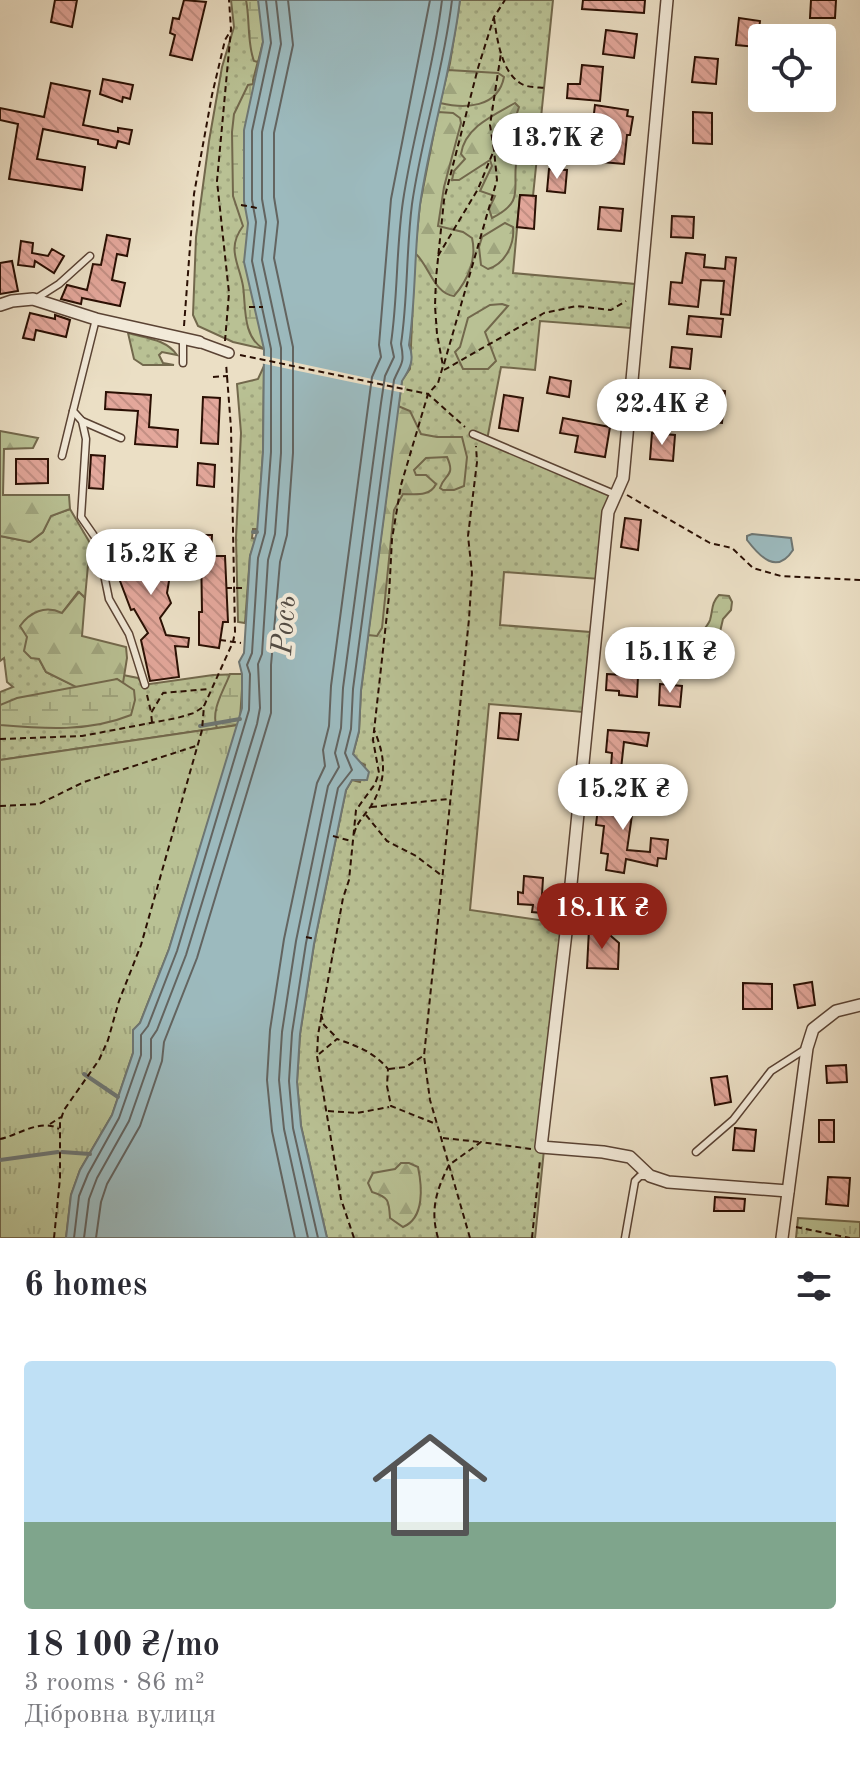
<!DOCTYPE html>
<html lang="en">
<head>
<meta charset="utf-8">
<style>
	:root { --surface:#fff; --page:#f7f7f7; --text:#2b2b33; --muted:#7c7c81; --line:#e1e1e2; --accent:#8f2418 }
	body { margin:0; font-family:"Old Standard TT",serif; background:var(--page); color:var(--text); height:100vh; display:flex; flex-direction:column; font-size:30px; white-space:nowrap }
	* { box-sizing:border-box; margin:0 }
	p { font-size:26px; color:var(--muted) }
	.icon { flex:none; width:44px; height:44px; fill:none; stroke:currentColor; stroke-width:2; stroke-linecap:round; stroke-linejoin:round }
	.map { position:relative; height:1238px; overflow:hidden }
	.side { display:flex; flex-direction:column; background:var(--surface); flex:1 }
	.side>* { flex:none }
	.tools { position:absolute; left:748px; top:24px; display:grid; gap:16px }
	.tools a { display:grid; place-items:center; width:88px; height:88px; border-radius:8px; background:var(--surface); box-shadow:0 8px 32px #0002; font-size:40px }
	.price { position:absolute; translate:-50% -68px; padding:0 18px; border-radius:28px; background:#fff; color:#222; font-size:26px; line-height:52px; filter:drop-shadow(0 2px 4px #0008) }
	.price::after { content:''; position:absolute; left:50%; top:48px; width:24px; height:18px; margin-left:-12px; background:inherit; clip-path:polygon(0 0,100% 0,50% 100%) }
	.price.active { background:var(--accent); color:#fff }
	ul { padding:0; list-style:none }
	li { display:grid; align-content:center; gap:16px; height:424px; padding:0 24px }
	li+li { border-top:2px solid var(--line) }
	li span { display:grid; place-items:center; height:248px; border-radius:8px; color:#555 }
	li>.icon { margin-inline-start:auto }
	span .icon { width:144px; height:144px; fill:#fffc; stroke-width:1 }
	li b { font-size:34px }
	h2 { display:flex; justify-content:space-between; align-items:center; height:96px; padding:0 24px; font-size:34px }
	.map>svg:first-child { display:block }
	.grass { fill:url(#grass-dots); stroke:#72684c; stroke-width:2 }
	.forest { fill:url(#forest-firs); stroke:#72684c; stroke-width:2 }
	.wetland { fill:url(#wetland-marsh); stroke:#72684c; stroke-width:2 }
	.park { fill:url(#park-tufts); stroke:#72684c; stroke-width:2 }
	.water { fill:#9cbabe; stroke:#6e7673; stroke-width:2 }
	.pier { fill:#ebdfc5 }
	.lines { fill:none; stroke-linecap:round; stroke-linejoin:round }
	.shore { stroke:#636460; stroke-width:2 }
	.stream { stroke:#6e7673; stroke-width:4 }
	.building { fill:url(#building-back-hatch); stroke:#2a0f03; stroke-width:2 }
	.service-casing { stroke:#5a4334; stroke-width:9 }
	.pedestrian-casing { stroke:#5a4334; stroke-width:12 }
	.minor-casing { stroke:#5a4334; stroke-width:14 }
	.path { stroke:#2a0f03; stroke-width:2; stroke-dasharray:6 4; stroke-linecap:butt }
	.service { stroke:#f2ead9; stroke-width:6 }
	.pedestrian { stroke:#f2ead9; stroke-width:9 }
	.minor { stroke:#f2ead9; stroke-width:11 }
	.labels { text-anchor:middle; stroke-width:8; stroke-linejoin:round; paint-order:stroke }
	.water-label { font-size:30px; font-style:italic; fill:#524b44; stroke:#f2ead9 }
</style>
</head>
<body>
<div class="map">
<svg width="860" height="1238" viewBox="0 0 860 1238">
	<defs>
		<pattern id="grass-dots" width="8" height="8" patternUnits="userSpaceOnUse" patternTransform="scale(2)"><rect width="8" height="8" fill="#b9c194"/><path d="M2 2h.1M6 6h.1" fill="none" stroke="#9fa57e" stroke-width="1.8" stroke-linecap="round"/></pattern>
		<pattern id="forest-firs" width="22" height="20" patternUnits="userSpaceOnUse" patternTransform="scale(2)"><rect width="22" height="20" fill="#b9c194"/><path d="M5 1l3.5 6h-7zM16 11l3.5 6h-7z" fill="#9fa57e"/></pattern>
		<pattern id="wetland-marsh" width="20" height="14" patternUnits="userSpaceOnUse" patternTransform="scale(2)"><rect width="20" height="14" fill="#b9c194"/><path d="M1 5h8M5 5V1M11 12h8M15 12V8" fill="none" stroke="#9fa57e"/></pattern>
		<pattern id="park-tufts" width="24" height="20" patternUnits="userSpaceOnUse" patternTransform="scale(2)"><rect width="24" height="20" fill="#b9c194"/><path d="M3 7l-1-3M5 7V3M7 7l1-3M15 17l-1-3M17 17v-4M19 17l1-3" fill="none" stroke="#9fa57e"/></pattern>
		<pattern id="building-back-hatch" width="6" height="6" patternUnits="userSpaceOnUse" patternTransform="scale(2)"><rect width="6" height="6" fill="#e3a79b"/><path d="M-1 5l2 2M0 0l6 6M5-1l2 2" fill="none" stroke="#c38f84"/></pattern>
	</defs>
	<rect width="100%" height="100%" fill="#ebdfc5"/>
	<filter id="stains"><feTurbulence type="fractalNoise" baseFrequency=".0025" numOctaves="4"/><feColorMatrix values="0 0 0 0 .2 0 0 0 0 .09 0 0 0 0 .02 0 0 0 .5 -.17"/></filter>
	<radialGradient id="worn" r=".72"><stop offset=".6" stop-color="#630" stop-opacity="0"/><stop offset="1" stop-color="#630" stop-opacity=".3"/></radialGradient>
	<!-- grass -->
	<g class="grass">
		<polygon points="231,0 258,0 263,42 253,80 264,349 233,342 198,326 193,315 196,237 209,141 222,67 234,27"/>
		<polygon points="460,0 553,0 533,196 520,195 513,273 635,284 631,328 540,321 535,370 501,367 487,440 614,494 600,579 504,572 500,625 590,632 583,712 489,704 470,910 567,924 535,1238 327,1238 301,1126 297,1082 300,1034 314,944 346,790 352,780 360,782 365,765 356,760 353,754 359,731 361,690 402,380 410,369 415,253 431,142 450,63"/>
		<path d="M128,333c17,5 38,6 49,22l-15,-3 -3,3 4,8 11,2h-31l-9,-6z"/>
		<polygon points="264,366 263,452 258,529 253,529 252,538 256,539 250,556 245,623 238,622 236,538 241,433 237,384 258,379"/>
		<polygon points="70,509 90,543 85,598 78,592 62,613 27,637 46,672 71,684 118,674 138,678 143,685 213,675 243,674 238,725 0,760 0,692 13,687 7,682 4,658 0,661 0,536 30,542 43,532 50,516"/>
	</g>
	<!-- forest -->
	<g class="forest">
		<path d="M448,70l50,3 6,4c-6,31 -39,32 -64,26z"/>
		<path d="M515,103l4,4 -6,18 11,2 4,6c-5,9 -11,21 -12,31 -3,26 8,38 -24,54l-3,-9 6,-13 -15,-5 12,-25 -2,-6 -31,20h-7l2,-9 11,-12 -4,-5c4,-27 33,-39 54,-51z"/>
		<path d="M438,112l15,1 7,5 1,5 -17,64 -6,39 25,6 9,6c5,21 -4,42 -18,58 -20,-2 -25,-31 -39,-43l5,-49z"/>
		<path d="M505,223l8,4c2,17 -8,37 -25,42l-7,-4 -2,-18 3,-10z"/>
		<polygon points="502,304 508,306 485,332 496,361 488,369 463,369 455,352 460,347 468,318 490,305"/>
		<path d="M398,406l12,5 11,23 16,3h25l5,20 -3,29 -10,4h-11l-3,-2c4,-14 16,-11 7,-31l-21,1 -12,12 2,5h10l10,9c-6,13 -21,10 -33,10l-9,16 -12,118 -5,8 -9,-1z"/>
		<polygon points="0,431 38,438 33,448 4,449 3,495 69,495 70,509 51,516 43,532 30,542 0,536"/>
		<path d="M79,592l6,6 -3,38 44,11 1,11 -4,25 -6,-4 -29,14 -42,-21 -7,-13 -8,-1 -7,-7 3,-14 -7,-11c10,-14 25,-21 42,-13z"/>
		<path d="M401,1163h8l9,4c4,19 7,51 -15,60l-13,-9c-1,-17 -1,-21 -18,-26l-4,-9 5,-10 22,-4z"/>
	</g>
	<!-- wetland -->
	<g class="wetland">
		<path d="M246,0h16l1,42 -5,20 -4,-1c-7,-18 -4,-42 -8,-61z"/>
		<path d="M254,84l10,265c-22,-12 -18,-43 -21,-63 -4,-23 -17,-37 0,-60l-10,-30 -1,-64 2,-18 14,-29z"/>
		<path d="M719,595l10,1 3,6 -1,8 -8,9 -7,30h-7l-9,-13c2,-6 8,-10 10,-16 3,-10 1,-17 9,-25z"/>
		<path d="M230,674h13l-3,45 -2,6 -21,3c-7,-17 7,-38 13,-54z"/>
		<path d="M117,679l17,11 1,10 -4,15c-42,17 -86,14 -131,10v-20l17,-7z"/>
	</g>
	<!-- park -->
	<g class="park">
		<polygon points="238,725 169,949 140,1023 133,1031 133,1053 112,1115 80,1170 71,1195 66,1238 0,1238 0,760"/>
		<polygon points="798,1218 860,1222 860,1238 796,1238"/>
	</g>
	<!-- water -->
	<g class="water">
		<path d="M258,0h202c-8,69 -30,136 -40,205 -6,46 -4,94 -11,140 6,14 1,24 -7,36l-41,309 -2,41 -6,23 16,18 -2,8h-15l-6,10 -32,154 -14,90 -3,48 4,44 26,112h-261l5,-43 9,-25 32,-55 21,-62v-23l7,-7 29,-74 73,-241v-34l-3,-12 5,-9 6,-97 7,-24 6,-80 1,-103 -20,-87 4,-39 -4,-22v-71l19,-88z"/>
		<path d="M752,534l39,4 2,12c-16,25 -33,7 -46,-10v-4z"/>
	</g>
	<!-- pier -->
	<polygon class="pier" points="260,355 405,386 404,393 260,363"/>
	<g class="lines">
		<!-- shore -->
		<g class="shore">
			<polyline points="74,1238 79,1196 88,1174 119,1118 141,1055 141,1035 148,1026 177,951 249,710 250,674 247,665 252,653 258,558 265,533 271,452 271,349 252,261 256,222 252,200 252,131 271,43 266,0"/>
			<polyline points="84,1238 89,1199 97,1178 129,1121 151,1058 151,1039 157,1030 186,955 257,724 260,708 258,664 262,654 268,560 275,534 281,453 281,348 262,260 266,222 262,199 262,132 281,44 276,0"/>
			<polyline points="96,1238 101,1202 107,1184 140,1126 162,1061 164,1042 197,958 271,713 271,665 280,562 287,535 293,453 293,347 274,258 278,222 274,197 274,133 293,45 288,0"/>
			<polyline points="295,1238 272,1131 267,1080 270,1030 284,939 317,783 325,766 323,750 329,726 331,686 372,377 381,357 379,345 391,199 430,0"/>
			<path d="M308,1238l-24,-109 -5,-49 3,-48 14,-91 32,-155 11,-19 -4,-14 6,-25 2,-40 38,-285 4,-27 9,-19 -3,-14c7,-47 5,-95 12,-142 10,-68 31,-133 39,-201"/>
			<path d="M318,1238l-25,-110 -4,-47 3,-48 14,-90 32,-155 14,-18 -7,-17 6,-24 2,-40 41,-309c7,-17 11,-16 7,-36 7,-46 5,-93 11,-140 10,-69 32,-135 40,-204"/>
		</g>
		<!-- stream -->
		<g class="stream">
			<polyline points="253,532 257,532"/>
			<polyline points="200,726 240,719"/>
			<polyline points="84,1074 118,1097"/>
			<polyline points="62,1152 90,1154"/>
			<polyline points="0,1160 58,1152"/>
		</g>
	</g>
	<!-- building -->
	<g class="building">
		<polygon points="55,0 77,0 72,27 51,22"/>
		<polygon points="184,0 206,2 192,60 170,55 175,35 170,33 173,18 179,19"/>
		<polygon points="583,0 645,0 644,13 582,9"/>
		<polygon points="811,0 836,0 835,18 810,18"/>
		<polygon points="739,18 760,21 757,47 736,45"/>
		<polygon points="606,30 637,34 634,58 603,54"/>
		<polygon points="695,57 718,59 716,84 692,82"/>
		<polygon points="582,65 603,67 600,101 567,98 568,84 580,84"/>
		<polygon points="103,79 133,85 130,99 123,97 122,102 100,94"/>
		<polygon points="51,83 90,91 83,125 118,132 118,128 132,130 129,144 118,141 116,148 98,144 98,140 43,129 37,159 85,167 82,190 9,179 18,124 0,120 0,108 44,117"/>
		<polygon points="595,105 628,110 627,116 633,117 630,135 627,135 624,164 602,162 605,132 592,130"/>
		<polygon points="693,112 712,113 712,144 693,143"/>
		<polygon points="549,169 567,170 565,193 547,191"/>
		<polygon points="520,195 536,196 534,229 517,227"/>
		<polygon points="600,207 623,209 621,231 598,229"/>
		<polygon points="672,216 694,217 693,238 671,237"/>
		<polygon points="107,235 130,239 127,256 117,254 112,280 125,283 120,306 82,298 81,304 61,299 67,285 87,290 93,264 101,265"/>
		<polygon points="21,241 33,243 32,253 48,256 52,249 64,256 54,273 35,261 34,267 18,265"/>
		<polygon points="686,253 705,255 704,267 725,269 726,257 736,258 730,315 721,314 724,281 701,280 698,307 669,304 671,282 682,283"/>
		<polygon points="12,261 18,291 0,294 0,263"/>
		<polygon points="30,313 55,319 55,315 70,320 66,337 36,330 34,340 23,338"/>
		<polygon points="689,316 723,319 721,337 687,334"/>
		<polygon points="672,347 692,349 690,369 670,367"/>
		<polygon points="550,377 571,381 569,397 547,393"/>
		<polygon points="660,388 684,391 681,418 657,415"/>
		<polygon points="713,389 725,391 722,423 710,422"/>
		<polygon points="106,392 151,395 149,427 178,430 177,447 135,444 138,411 105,409"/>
		<polygon points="504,395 523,398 518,431 499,428"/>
		<polygon points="203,397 220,398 218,444 201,443"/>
		<polygon points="563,418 610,427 605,457 575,452 578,436 560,433"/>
		<polygon points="652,433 675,435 673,461 650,459"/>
		<polygon points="91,455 105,456 103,489 89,488"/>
		<polygon points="16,459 48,459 48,483 16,484"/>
		<polygon points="198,463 215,465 214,487 197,485"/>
		<polygon points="625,518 641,520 638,550 621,547"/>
		<polygon points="143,533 182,535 169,565 171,569 167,593 171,603 160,618 166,635 189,638 188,647 175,646 179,677 150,681 141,640 148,633 134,609 131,610 117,573 112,548 117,540 143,541"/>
		<polygon points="195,535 212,535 211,556 225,556 228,622 223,622 219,648 199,645 199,612 202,612 201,548 195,548"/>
		<polygon points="607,674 638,676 637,697 619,695 619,691 606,690"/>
		<polygon points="660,684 682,686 680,707 659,705"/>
		<polygon points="500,713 521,714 518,740 498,738"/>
		<polygon points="608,730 649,733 647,746 624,742 621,769 611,768 612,753 606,752"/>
		<polygon points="600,790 635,794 627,850 650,852 651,838 668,840 666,859 658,858 657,866 626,859 624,873 606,870 608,854 601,853 604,826 596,825"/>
		<polygon points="524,876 543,878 542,895 553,896 552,914 532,912 533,905 518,904 518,892 523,893"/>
		<polygon points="589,929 604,930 619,943 618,969 587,968"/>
		<polygon points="812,982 815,1005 798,1008 794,985"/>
		<polygon points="743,983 772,984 772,1009 743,1009"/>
		<polygon points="846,1065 847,1082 827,1083 826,1066"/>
		<polygon points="727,1076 731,1102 715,1105 711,1078"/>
		<rect x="819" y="1120" width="15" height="22"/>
		<polygon points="735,1128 756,1130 754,1151 733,1150"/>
		<polygon points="828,1177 850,1178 848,1206 826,1204"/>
		<polygon points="715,1197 745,1199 744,1211 714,1211"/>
	</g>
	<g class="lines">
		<!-- service casing -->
		<g class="service-casing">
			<g id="service">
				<polyline points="37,298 59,284 90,256"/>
				<polyline points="96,319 73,411 82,421 86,439 81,517 97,540 109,599 129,634 145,685"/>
				<polyline points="183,339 183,363"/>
				<polyline points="82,421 121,438"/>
				<polyline points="473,434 614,494"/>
				<polyline points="62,456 73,411"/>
				<polyline points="696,1152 733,1120 771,1071 807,1048"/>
				<polyline points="625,1238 635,1181 640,1176 648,1176"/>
			</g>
		</g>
		<!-- pedestrian casing -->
		<g class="pedestrian-casing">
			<polyline id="pedestrian" points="199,342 229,353"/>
		</g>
		<!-- minor casing -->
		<g class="minor-casing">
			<g id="minor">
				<polyline points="667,0 623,478 608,512 567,924 541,1147 603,1152 630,1157 650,1176 668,1182 788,1191"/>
				<polyline points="0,305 12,301 33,299 96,319 199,342"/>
				<polyline points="782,1238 807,1048 813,1029 836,1011 860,1005"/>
			</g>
		</g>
		<!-- path -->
		<g class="path">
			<path d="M494,18c3,20 7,53 26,65 7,5 18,4 26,5"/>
			<polyline points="241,205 257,208"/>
			<polyline points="438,256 478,189 494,150 490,125 501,53"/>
			<polyline points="249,307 263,307"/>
			<polyline points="184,326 194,194 212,95 225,40 231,30"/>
			<polyline points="225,341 229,293 217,181 231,29 229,0"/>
			<polyline points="240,355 428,394 465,427"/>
			<polyline points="444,364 497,180 494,150"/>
			<polyline points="444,370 544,313 577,306 611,310 626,301"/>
			<polyline points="213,377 228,376"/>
			<polyline points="627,495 710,543 732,548 753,568 781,576 860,580"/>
			<polyline points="226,588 244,588"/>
			<polyline points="220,640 241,643"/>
			<polyline points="147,695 151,712"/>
			<polyline points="152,722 151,713 163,693 208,689"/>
			<polyline points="0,739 82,736 177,718 194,713 203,707"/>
			<polyline points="0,806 39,804 84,782 196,746"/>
			<polyline points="371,807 449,799"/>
			<polyline points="366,815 387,841 416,856 441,875"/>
			<path d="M354,834c3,-12 10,-18 17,-28 16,-26 15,-49 3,-76"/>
			<polyline points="333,836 351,841"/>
			<polyline points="306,937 315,939"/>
			<polyline points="321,1014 324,1025 337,1038"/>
			<path d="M319,1054l18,-15c20,7 37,13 51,30l-1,17 4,20 45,18"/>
			<polyline points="389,1069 406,1067 423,1056"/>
			<polyline points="328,1111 357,1113 389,1107"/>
			<polyline points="50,1124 61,1117"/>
			<polyline points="443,1138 480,1142"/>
			<path d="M0,1139c19,-4 41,-21 59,-10"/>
			<polyline points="796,1227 850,1238"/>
			<polyline points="54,1238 60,1178 60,1122 64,1110 99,1060 108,1040 119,1001 141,945 202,730 204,706 233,642 235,632 231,428 226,363"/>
			<polyline points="354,1238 341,1199 317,1056 318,1035 343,898 349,880 356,810 375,784 379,773 373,740 389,596 392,539 401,485 428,394 438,383 443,366 437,334 435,306 436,278 444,200 478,68 494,17 505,0"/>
			<path d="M438,1238c-8,-28 -2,-47 11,-73l-19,-65 -6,-44 45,-437 3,-46 -4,-37 9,-74 -1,-16"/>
			<polyline points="470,1238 449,1165 481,1142 531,1149"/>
			<polyline points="532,1238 540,1160"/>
		</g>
		<!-- service -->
		<use href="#service" class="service"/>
		<!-- pedestrian -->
		<use href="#pedestrian" class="pedestrian"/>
		<!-- minor -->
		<use href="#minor" class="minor"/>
	</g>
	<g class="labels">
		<!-- water labels -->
		<g class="water-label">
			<text transform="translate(283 625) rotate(-86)" y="10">Рось</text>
		</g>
	</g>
	<rect width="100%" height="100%" filter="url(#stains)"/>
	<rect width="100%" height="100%" fill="url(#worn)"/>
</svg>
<div class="tools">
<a><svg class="icon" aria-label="locate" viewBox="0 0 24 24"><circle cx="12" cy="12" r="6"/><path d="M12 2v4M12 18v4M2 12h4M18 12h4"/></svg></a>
</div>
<b class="price" style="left:557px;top:181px">13.7K ₴</b>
<b class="price" style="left:662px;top:447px">22.4K ₴</b>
<b class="price" style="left:151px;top:597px">15.2K ₴</b>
<b class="price" style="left:670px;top:695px">15.1K ₴</b>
<b class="price" style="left:623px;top:832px">15.2K ₴</b>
<b class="price active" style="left:602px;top:951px">18.1K ₴</b>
</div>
<section class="side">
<h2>6 homes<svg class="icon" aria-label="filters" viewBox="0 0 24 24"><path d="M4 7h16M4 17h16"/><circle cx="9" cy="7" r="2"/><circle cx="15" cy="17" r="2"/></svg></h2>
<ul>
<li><span style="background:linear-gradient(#bfe0f5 65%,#7fa58c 0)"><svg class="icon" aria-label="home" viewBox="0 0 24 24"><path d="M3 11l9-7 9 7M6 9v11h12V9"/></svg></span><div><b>18 100 ₴/mo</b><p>3 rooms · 86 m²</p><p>Дібровна вулиця</p></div></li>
</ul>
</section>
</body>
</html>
